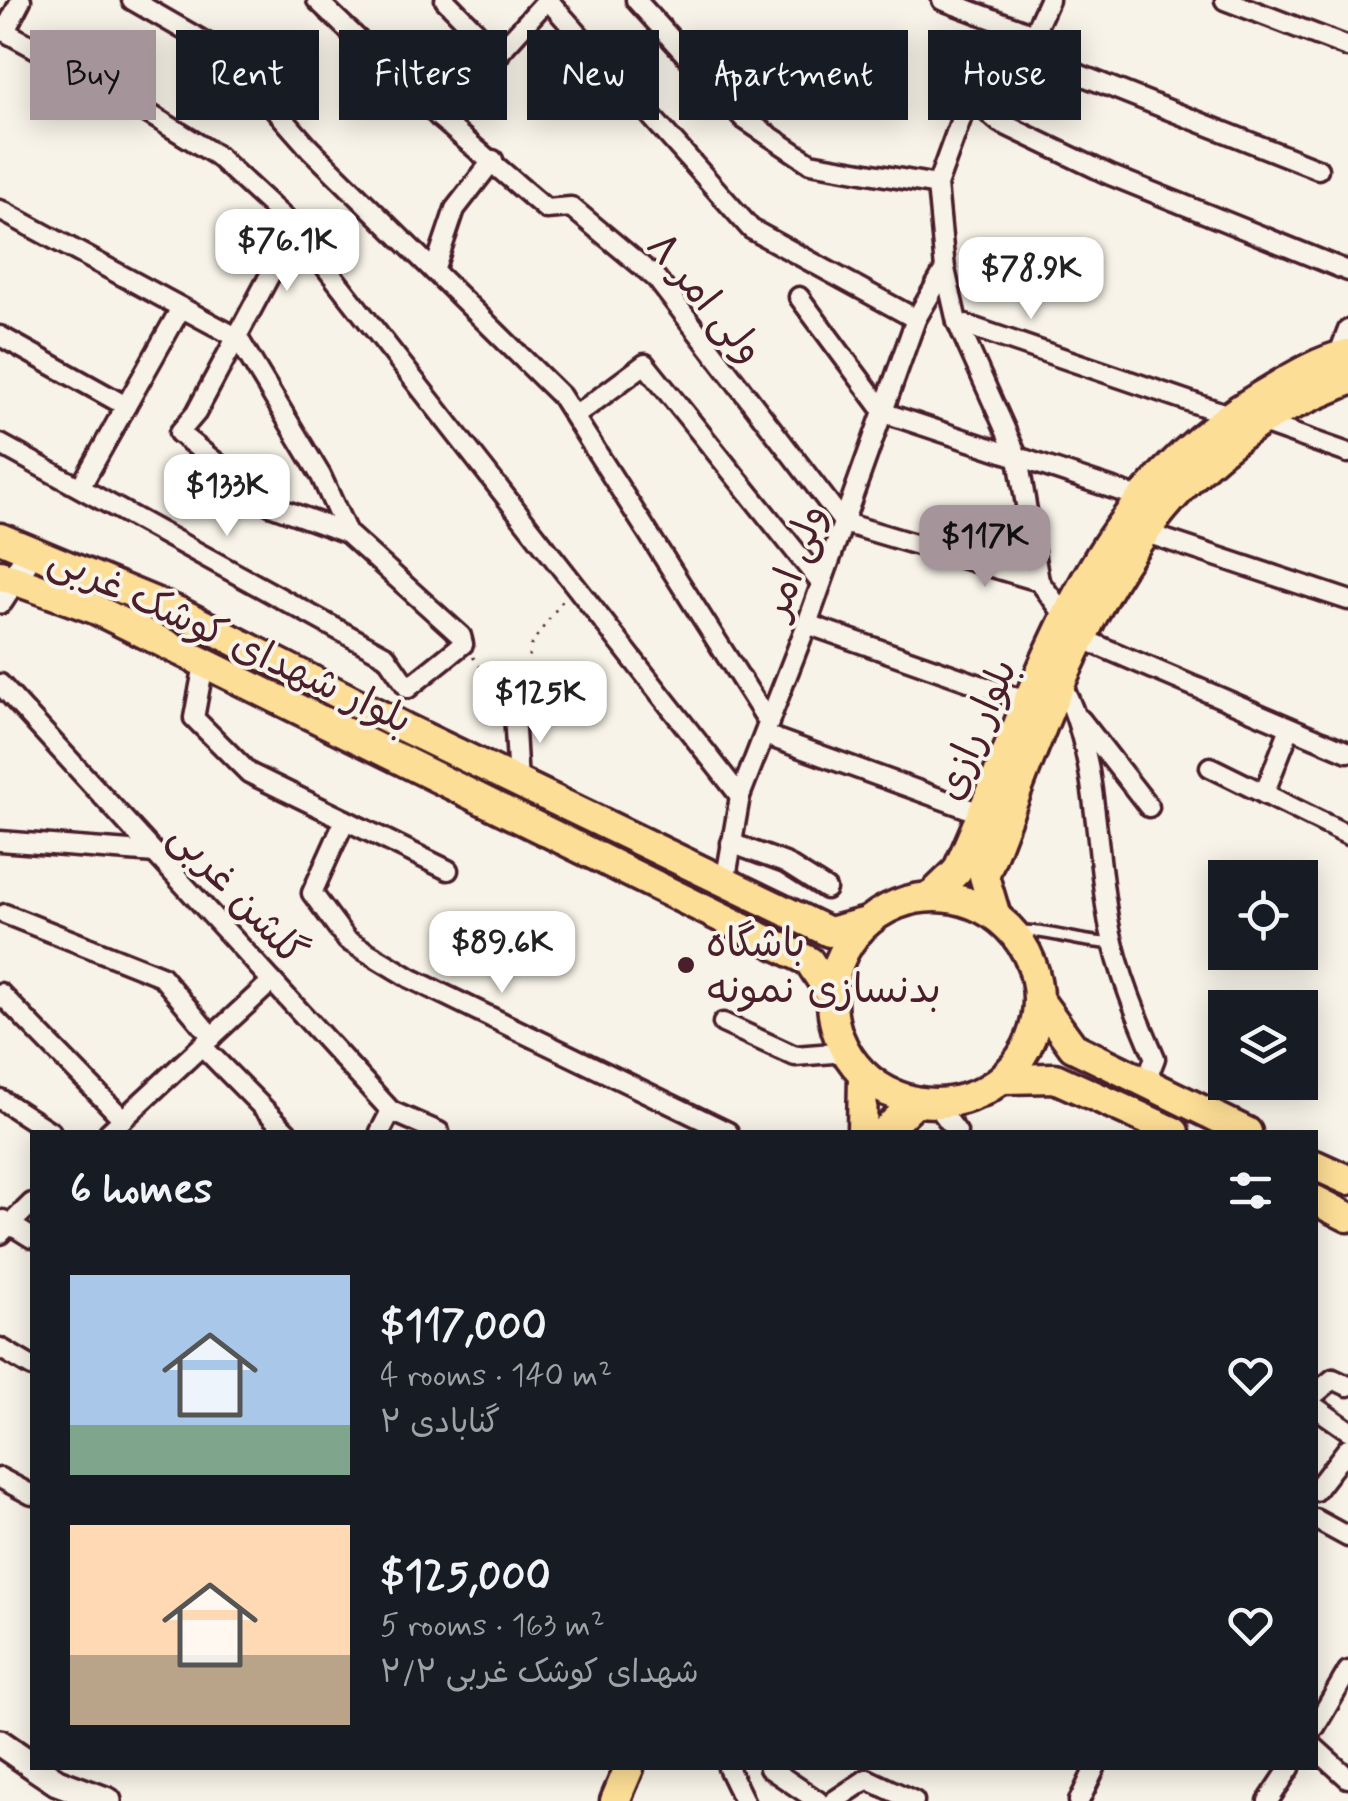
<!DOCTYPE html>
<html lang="en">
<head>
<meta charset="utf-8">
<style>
	:root { --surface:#171b24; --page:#242831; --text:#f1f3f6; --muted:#9ea1a6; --accent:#a6949b }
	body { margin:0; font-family:Mynerve,"Playpen Sans Arabic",sans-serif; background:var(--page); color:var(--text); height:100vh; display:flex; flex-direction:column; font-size:38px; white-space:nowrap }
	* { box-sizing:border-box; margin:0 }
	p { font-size:32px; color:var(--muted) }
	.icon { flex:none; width:55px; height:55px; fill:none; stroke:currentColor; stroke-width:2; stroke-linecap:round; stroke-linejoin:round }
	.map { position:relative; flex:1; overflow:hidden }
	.side { position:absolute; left:30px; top:1130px; width:1288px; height:640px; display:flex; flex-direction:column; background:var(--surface); border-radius:0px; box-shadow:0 5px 25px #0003 }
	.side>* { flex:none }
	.top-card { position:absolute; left:30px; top:30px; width:1290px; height:90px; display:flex; gap:20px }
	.fabs { position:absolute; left:1208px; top:860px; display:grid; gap:20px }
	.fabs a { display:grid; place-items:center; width:110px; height:110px; border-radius:0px; background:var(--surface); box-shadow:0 5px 25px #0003; font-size:50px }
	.price { position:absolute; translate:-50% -85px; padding:0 22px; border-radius:20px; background:#fff; color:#222; font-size:32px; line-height:65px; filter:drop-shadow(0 2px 5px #0008) }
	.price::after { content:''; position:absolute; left:50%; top:60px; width:30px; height:22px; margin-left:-15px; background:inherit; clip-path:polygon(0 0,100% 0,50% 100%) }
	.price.current { background:var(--accent); color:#111 }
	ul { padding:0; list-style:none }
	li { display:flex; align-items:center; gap:30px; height:250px; padding:0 40px }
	li span { display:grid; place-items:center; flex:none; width:280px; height:200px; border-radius:0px; color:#555 }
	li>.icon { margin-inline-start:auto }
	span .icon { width:120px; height:120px; fill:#fffc; stroke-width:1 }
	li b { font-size:42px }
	h2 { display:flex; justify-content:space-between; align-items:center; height:120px; padding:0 40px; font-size:42px }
	.chip { padding:0 35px; border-radius:0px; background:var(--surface); box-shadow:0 5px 25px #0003; font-size:35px; line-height:90px }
	.chip.current { background:var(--accent); color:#111 }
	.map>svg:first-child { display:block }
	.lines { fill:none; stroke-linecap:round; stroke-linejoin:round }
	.lane-casing { stroke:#4a1f2b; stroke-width:16 }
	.street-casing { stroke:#4a1f2b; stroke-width:25 }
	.secondary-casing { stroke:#4a1f2b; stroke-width:32 }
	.primary-casing { stroke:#4a1f2b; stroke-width:35 }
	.path { stroke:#4a1f2b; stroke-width:2.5; stroke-dasharray:2.5 8; stroke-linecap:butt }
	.lane { stroke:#f7f3e8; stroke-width:9 }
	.street { stroke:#f7f3e8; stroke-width:18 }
	.secondary { stroke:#f7f3e8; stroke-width:25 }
	.primary { stroke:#fdde96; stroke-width:28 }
	.poi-dot { fill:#4a1f2b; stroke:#f7f3e8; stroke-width:4 }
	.labels { text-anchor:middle; stroke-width:8; stroke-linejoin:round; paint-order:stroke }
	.street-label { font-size:40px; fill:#4a1f2b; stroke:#f7f3e8 }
	.poi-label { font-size:40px; fill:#4a1f2b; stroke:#f7f3e8; text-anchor:start }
</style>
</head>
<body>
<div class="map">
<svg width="1348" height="1801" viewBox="0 0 1348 1801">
	<rect width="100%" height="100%" fill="#f7f3e8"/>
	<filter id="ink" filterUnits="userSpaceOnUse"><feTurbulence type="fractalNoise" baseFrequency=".01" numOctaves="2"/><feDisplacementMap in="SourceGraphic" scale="20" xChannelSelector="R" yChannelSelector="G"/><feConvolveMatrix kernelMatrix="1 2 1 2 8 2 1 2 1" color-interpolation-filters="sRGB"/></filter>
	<g filter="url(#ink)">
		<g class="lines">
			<!-- lane casing -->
			<g class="lane-casing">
				<path id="lane" d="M1014,932c35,-4 64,12 100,11"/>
			</g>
			<!-- street casing -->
			<g class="street-casing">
				<g id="street">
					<polyline points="132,0 226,54 310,149 561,396 769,723"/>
					<polyline points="317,0 440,118 547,0"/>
					<polyline points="445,0 499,55"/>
					<polyline points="548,0 751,229 916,319"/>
					<polyline points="636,0 744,119 810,163 937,185"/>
					<polyline points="942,0 1036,35"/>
					<polyline points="1049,0 1025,53 969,97 937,185 945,269 957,322 1018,458 1039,581 1066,617"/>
					<polyline points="1225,0 1348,47"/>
					<polyline points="0,29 94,80 216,155 295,228 740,796"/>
					<polyline points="5,31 21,0"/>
					<polyline points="1025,53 1318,169"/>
					<polyline points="969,97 999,122 1110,175 1348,271"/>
					<polyline points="440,118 546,209 571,207 656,278 844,523 1039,581"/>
					<polyline points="0,210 238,338"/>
					<polyline points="295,228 196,413 179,433 270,505 347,533"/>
					<polyline points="434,271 455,209 493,160"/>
					<polyline points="799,297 885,413 1138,497"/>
					<polyline points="957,322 1229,415"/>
					<polyline points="0,336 126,406"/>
					<polyline points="238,338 321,476 347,533 461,636 463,644 408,688"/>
					<polyline points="1338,356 1348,330"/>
					<polyline points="575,416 645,364 821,583"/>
					<polyline points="1260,422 1348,453"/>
					<polyline points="0,444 386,656 408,688"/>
					<polyline points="81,486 181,308"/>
					<polyline points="1143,532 1348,600"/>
					<polyline points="807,624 1028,702"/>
					<polyline points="1083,639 1348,752"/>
					<polyline points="204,664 194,718 249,773 448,870"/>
					<path d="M1061,683c38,70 33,167 49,246 9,45 27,87 45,129l-10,26"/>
					<polyline points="0,684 391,1111 439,1132"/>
					<polyline points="514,712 518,783"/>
					<polyline points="1081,720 1149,807"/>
					<polyline points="765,735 983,814"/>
					<polyline points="1210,767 1348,835"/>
					<polyline points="1264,794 1290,728"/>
					<polyline points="345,820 312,893 347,940 410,978 728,1132"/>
					<polyline points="0,841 155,853"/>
					<polyline points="731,843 785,863 826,889"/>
					<polyline points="725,883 740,796 807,624 916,319 945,269"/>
					<polyline points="5,914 161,976 212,1037"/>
					<polyline points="0,993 123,1119"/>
					<polyline points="723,1023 795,1056 846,1052"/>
					<polyline points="202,1046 287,1132"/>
					<polyline points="0,1099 51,1132"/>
					<polyline points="935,1103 957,1132"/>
					<polyline points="109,1132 272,981"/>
					<polyline points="380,1132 391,1111"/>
					<polyline points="3,1220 32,1238"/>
					<polyline points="0,1234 32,1203"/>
					<polyline points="0,1348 32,1367"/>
					<polyline points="1315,1394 1333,1379 1348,1386"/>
					<polyline points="1315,1407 1348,1430"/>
					<polyline points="0,1478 32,1495"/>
					<polyline points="1315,1491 1348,1448"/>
					<polyline points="1315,1519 1348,1537"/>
					<polyline points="1315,1727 1348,1671"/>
					<polyline points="1315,1748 1348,1778"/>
					<polyline points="728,1768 744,1801"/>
					<polyline points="769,1768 818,1801"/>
					<polyline points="867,1779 914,1801"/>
					<polyline points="834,1801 867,1779"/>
					<polyline points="1079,1801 1095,1768"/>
					<polyline points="1268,1801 1290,1768"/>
				</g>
			</g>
			<!-- secondary casing -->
			<g class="secondary-casing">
				<g id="secondary">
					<polyline points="0,600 32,551"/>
					<polyline points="0,1743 32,1765"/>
					<polyline points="36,1768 57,1782 108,1801"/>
				</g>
			</g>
			<!-- primary casing -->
			<g class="primary-casing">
				<g id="primary">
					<polyline points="0,538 181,613 405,728 829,932 867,922"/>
					<polyline points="0,575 95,609 809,961 832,996"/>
					<path d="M930,897l27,-26c82,-179 121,-366 302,-474 27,-16 57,-36 89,-43"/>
					<circle cx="935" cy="1000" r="103"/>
					<path d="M995,913l-11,-37c65,-163 119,-352 275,-453 27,-17 59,-29 89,-42"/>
					<polyline points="1039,1000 1073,1047 1247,1132"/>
					<polyline points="1004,1079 1055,1078 1174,1132"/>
					<polyline points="862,1132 863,1074"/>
					<polyline points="884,1132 915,1102"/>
					<polyline points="1315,1165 1348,1180"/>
					<polyline points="1315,1200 1348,1217"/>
					<polyline points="615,1801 629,1768"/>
				</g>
			</g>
			<!-- path -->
			<g class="path">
				<polyline points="473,657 504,699"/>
				<polyline points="518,697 532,643 565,597"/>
			</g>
			<!-- lane -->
			<use href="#lane" class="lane"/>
			<!-- street -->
			<use href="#street" class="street"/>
			<!-- secondary -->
			<use href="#secondary" class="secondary"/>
			<!-- primary -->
			<use href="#primary" class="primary"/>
		</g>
	</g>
	<!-- markers -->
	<circle class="poi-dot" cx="686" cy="965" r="10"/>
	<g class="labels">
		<!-- street labels -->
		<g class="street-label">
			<text transform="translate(706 297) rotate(50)" y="14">ولی امر ۸</text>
			<text transform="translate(793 561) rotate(-70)" y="14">ولی امر</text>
			<text transform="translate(231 638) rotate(25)" y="14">بلوار شهدای کوشک غربی</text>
			<text transform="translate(975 729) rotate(-67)" y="14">بلوار رازی</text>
			<text transform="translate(239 893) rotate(47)" y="14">گلشن غربی</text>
		</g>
		<!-- poi labels -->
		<g class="poi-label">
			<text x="706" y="956">باشگاه<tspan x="706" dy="46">بدنسازی نمونه</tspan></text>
		</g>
	</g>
</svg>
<div class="fabs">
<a><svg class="icon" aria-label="locate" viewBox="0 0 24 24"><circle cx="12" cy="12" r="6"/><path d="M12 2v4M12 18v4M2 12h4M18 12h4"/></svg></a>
<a><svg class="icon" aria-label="layers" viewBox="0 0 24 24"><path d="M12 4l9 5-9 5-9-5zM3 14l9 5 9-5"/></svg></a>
</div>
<b class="price" style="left:287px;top:294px">$76.1K</b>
<b class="price" style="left:1031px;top:322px">$78.9K</b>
<b class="price" style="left:227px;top:539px">$133K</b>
<b class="price current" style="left:985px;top:590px">$117K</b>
<b class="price" style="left:540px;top:746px">$125K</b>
<b class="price" style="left:502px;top:996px">$89.6K</b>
<div class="top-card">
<a class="chip current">Buy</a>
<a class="chip">Rent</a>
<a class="chip">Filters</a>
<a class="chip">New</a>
<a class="chip">Apartment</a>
<a class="chip">House</a>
</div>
<section class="side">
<h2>6 homes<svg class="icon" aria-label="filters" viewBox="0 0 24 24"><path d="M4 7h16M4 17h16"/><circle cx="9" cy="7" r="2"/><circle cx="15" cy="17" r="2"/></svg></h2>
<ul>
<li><span style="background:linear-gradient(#a9c7e8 75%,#7fa58c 0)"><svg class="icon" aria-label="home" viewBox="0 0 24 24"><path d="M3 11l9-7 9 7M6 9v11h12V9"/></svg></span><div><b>$117,000</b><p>4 rooms · 140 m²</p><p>گنابادی ۲</p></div><svg class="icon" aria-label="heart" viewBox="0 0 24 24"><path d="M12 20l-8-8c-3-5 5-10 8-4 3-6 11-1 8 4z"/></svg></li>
<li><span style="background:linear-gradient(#ffd9b3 65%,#b9a48a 0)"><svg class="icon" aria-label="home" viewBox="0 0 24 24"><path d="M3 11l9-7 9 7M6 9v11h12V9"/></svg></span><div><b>$125,000</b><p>5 rooms · 163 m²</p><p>شهدای کوشک غربی ۲/۲</p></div><svg class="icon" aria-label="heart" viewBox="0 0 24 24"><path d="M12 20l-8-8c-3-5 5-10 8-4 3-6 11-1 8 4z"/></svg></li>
</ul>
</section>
</div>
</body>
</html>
